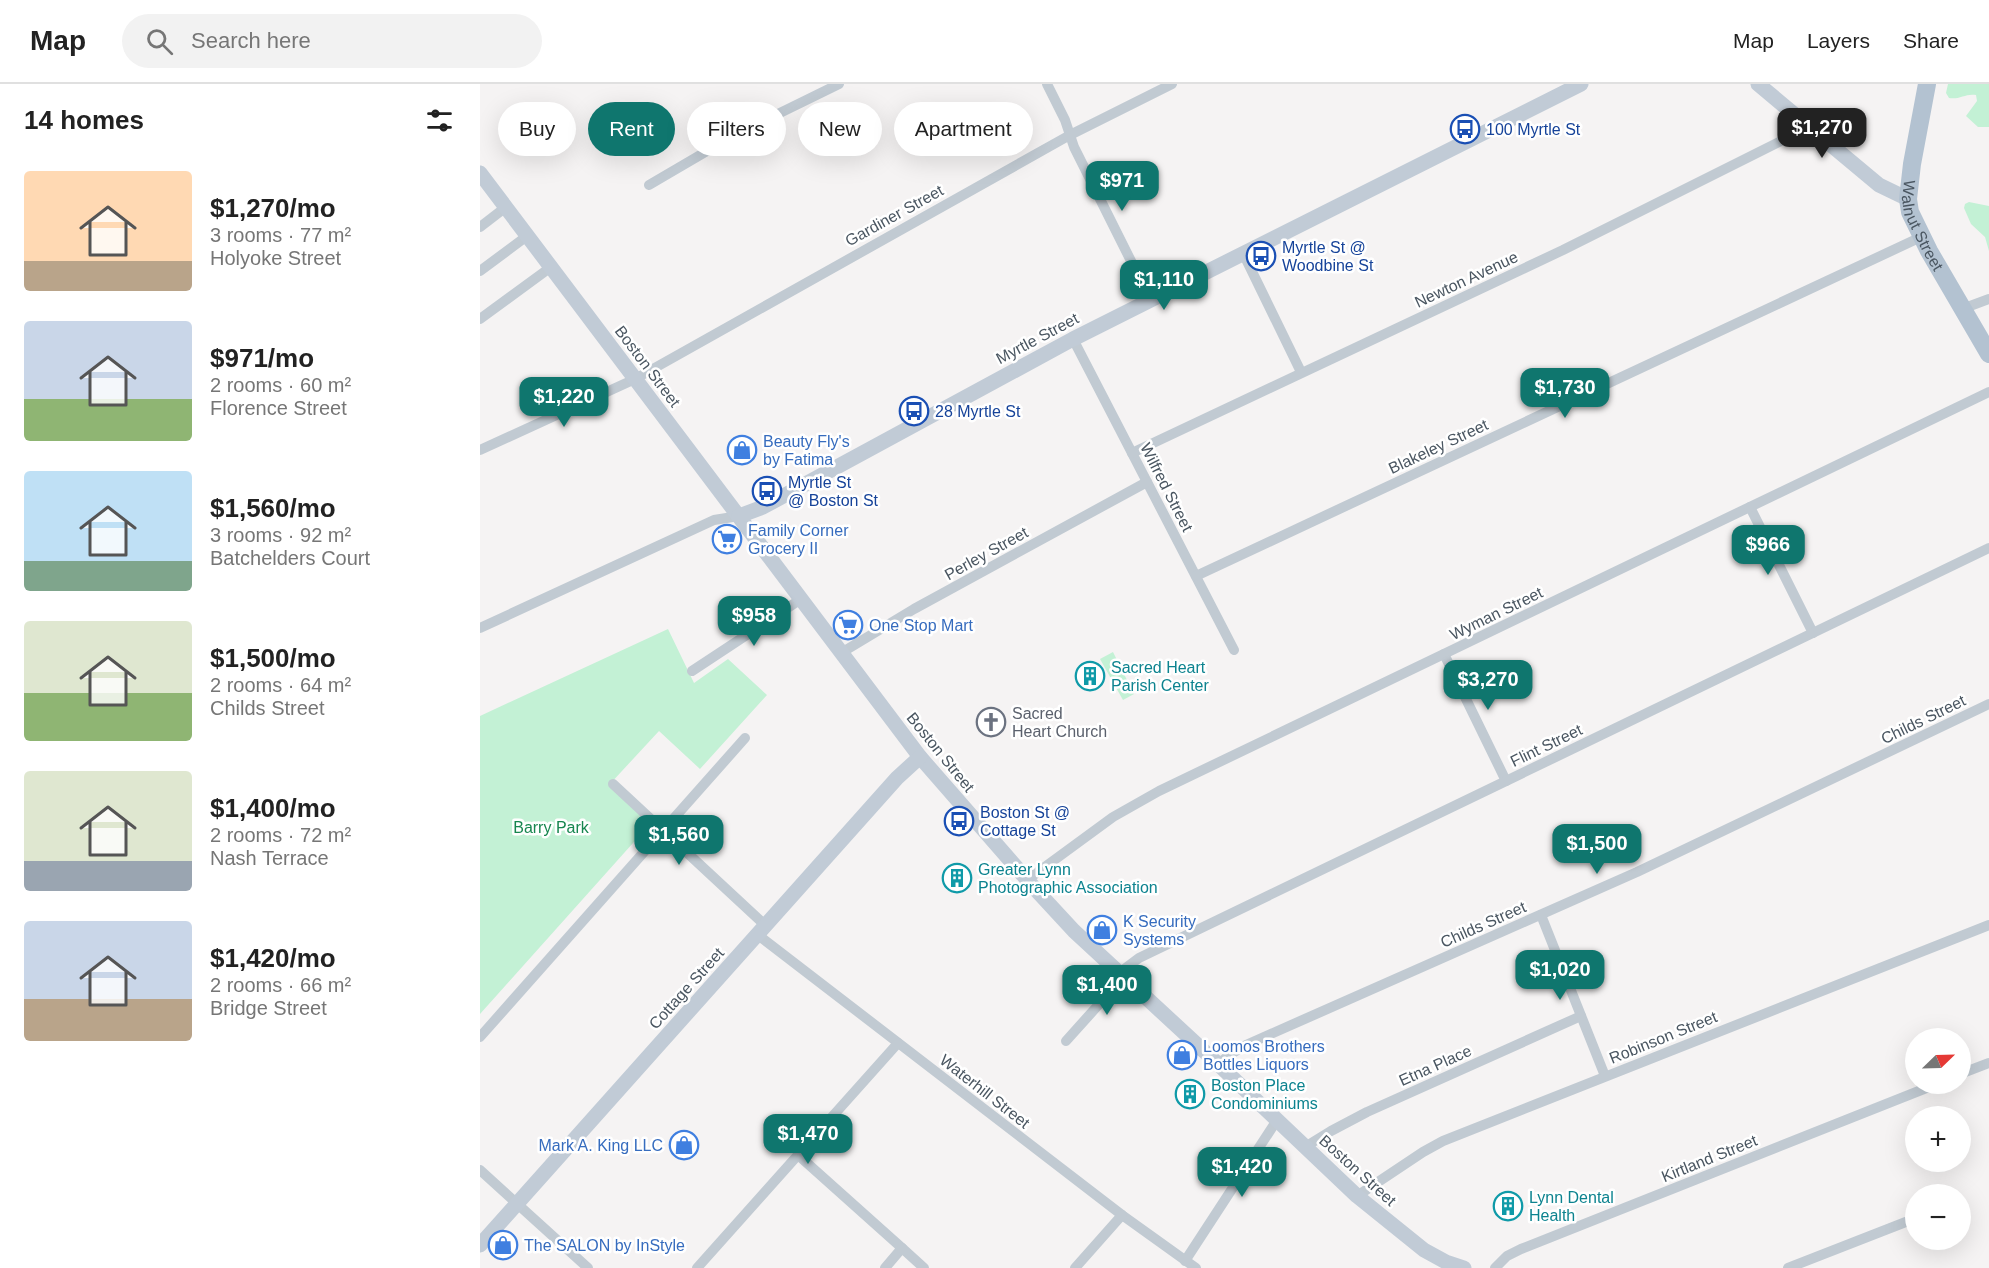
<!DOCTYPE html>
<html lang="en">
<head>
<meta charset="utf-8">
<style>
	:root { --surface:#fff; --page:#f2f2f2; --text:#222; --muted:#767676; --line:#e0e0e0; --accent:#0f766e }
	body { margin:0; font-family:Arial,sans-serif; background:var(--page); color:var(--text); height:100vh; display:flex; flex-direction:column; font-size:22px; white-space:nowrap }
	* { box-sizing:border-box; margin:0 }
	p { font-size:20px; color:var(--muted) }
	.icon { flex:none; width:33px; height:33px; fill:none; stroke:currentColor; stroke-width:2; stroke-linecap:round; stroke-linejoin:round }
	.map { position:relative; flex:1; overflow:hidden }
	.details { display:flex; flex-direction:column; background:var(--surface); width:480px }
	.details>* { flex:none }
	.top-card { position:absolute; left:18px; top:18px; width:570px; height:54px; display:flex; gap:12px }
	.needle { width:39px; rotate:67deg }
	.fabs { position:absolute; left:1425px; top:944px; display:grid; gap:12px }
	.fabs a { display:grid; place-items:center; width:66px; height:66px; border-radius:50%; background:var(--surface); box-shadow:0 6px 24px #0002; font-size:30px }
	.price { position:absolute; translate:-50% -51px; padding:0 14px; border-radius:12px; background:var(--accent); color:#fff; font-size:20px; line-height:39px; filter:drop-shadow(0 2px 3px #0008) }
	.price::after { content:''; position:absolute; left:50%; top:36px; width:18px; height:14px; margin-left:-9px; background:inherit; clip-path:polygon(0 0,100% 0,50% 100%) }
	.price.current { background:#222; color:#fff }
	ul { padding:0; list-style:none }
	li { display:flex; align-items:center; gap:18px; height:150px; padding:0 24px }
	li span { display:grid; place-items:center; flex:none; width:168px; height:120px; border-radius:6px; color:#555 }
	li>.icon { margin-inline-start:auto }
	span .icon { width:72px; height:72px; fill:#fffc; stroke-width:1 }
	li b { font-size:26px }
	h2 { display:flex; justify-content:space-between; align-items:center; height:72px; padding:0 24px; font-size:26px }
	.chip { padding:0 21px; border-radius:27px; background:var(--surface); box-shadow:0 6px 24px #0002; font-size:21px; line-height:54px }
	.chip.current { background:var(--accent); color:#fff }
	header { display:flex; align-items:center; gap:36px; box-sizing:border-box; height:84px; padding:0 30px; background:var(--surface); border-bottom:2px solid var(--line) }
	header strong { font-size:28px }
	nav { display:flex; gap:33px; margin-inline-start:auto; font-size:21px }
	.search { width:420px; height:54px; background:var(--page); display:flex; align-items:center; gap:15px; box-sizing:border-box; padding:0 21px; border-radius:33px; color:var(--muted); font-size:22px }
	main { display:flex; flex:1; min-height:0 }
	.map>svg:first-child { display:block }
	.green { fill:#c3f1d5 }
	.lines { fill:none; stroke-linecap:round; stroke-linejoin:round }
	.street { stroke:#c1cad2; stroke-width:10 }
	.secondary { stroke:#c1cbd6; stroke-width:15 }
	.primary { stroke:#b3c2d1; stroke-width:18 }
	.labels { text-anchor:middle; stroke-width:5; stroke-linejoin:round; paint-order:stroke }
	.transit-label { font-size:16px; fill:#164399; stroke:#fff; text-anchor:start }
	.street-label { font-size:16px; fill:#4a5661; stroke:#fff }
	.shop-label { font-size:16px; fill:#366cbe; stroke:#fff; text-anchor:start }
	.culture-label { font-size:16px; fill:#0d838f; stroke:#fff; text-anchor:start }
	.worship-label { font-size:16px; fill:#5b616d; stroke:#fff; text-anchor:start }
	.park-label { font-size:16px; fill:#17864f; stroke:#fff }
</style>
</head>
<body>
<header>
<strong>Map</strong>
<div class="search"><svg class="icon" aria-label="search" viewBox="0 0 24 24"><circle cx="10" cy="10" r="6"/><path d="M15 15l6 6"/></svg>Search here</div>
<nav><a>Map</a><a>Layers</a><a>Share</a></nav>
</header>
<main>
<section class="details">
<h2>14 homes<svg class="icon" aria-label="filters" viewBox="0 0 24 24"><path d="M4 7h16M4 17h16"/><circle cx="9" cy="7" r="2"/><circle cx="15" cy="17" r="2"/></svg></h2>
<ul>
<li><span style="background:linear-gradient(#ffd9b3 75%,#b9a48a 0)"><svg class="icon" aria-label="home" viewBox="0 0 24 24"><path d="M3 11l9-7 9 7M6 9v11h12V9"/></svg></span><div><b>$1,270/mo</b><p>3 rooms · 77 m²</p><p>Holyoke Street</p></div></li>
<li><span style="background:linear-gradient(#c9d6e8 65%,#8fb573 0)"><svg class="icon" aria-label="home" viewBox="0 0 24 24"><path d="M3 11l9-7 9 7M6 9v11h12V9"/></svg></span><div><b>$971/mo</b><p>2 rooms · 60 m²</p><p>Florence Street</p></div></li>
<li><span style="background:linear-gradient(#bfe0f5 75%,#7fa58c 0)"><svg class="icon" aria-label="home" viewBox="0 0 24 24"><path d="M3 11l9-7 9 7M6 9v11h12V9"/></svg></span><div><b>$1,560/mo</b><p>3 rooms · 92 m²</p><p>Batchelders Court</p></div></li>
<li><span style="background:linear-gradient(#dfe7d0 60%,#8fb573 0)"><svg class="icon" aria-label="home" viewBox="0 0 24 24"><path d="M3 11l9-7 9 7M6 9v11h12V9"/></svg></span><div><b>$1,500/mo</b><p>2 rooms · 64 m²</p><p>Childs Street</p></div></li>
<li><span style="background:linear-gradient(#dfe7d0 75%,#9aa5b1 0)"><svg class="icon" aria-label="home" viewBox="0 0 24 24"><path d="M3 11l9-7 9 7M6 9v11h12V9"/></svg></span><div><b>$1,400/mo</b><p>2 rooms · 72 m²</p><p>Nash Terrace</p></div></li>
<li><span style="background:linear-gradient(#c9d6e8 65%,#b9a48a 0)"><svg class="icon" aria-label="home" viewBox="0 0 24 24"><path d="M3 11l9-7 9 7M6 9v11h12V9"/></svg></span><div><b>$1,420/mo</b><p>2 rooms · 66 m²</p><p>Bridge Street</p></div></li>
</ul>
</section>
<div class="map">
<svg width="1509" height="1184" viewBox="0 0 1509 1184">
	<rect width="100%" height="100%" fill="#f5f3f3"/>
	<!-- green -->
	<g class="green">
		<path d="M1468,0h41v43h-11l-12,-11 11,-15 -1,-6c-10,-2 -17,5 -27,3l-3,-5z"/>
		<polygon points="1489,118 1509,122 1509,167 1505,153 1491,140 1484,124 1485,120"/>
		<polygon points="188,545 214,599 248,575 287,611 220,685 179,647 129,701 170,740 0,930 0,632"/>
		<polygon points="633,568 654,610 643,616 620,575"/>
	</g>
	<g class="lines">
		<!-- street -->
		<g class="street">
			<polyline points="567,0 585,36 594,63 670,215"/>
			<polyline points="169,101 251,53 359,0"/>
			<polyline points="0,143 26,123"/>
			<polyline points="763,169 821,288"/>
			<polyline points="0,187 47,152"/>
			<polyline points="1482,225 1509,215"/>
			<polyline points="0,235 71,183"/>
			<polyline points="593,255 754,566"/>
			<polyline points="0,366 155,295 590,51 692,0"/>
			<polyline points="652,369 1083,166 1329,43"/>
			<polyline points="1270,423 1333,549"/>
			<polyline points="716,492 1441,153"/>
			<polyline points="0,544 234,436 259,432"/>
			<polyline points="361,569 434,525 667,398"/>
			<polyline points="964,570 1026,697"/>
			<polyline points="212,587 321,515"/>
			<polyline points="133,700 286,842"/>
			<polyline points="547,796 633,733 679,707 1509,308"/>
			<polyline points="1061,831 1125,992"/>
			<polyline points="278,851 642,1131 716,1184"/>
			<polyline points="0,953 265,654"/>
			<polyline points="586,957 630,908 639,889 659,874 1509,464"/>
			<polyline points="738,980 751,970 766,961 1157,788 1509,620"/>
			<polyline points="1480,990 1509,979"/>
			<polyline points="825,1063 851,1047 887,1028 1101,932"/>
			<polyline points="318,1071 422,1164 405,1184"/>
			<polyline points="0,1086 108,1184"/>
			<polyline points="877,1112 943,1068 963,1057 1509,841"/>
			<polyline points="422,1164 444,1184"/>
			<polyline points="705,1177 797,1036"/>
			<polyline points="217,1184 418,959"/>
			<polyline points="595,1184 642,1131"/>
			<polyline points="1015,1184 1027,1172 1041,1165 1459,999"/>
			<polyline points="1308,1184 1436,1134"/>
		</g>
		<!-- secondary -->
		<g class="secondary">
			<polyline points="1278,0 1399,101 1428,115"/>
			<polyline points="0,89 440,673 557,807 594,847 738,980 877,1112 944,1166 966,1178 984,1184"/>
			<polyline points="259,432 283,423 593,255 1101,0"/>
			<polyline points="0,1161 417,694 440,673"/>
		</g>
		<!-- primary -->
		<path class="primary" id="s1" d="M1447,0l-15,80 -4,35 2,13 19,39 60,103"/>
	</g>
	<!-- icons -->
	<defs>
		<g id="bus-ring" transform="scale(1.5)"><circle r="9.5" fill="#fff" stroke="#1a4fb4" stroke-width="1.5"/><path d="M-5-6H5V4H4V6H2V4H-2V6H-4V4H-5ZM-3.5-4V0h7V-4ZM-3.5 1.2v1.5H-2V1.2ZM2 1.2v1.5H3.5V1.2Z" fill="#1a4fb4"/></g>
		<g id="shop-ring" transform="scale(1.5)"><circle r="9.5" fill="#fff" stroke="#3f7fe0" stroke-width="1.5"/><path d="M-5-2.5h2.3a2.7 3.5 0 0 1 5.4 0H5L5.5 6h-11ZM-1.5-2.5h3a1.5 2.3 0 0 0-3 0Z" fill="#3f7fe0"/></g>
		<g id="supermarket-ring" transform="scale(1.5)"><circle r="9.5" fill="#fff" stroke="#3f7fe0" stroke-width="1.5"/><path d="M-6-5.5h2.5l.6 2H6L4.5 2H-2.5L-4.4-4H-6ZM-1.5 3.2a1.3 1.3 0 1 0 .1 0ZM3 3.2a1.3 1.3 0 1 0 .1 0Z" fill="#3f7fe0"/></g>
		<g id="building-ring" transform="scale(1.5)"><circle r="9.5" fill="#fff" stroke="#0f9aa8" stroke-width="1.5"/><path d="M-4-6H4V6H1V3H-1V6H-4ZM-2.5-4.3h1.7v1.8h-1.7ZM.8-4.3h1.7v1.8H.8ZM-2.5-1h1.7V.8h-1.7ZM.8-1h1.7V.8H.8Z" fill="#0f9aa8"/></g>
		<g id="church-ring" transform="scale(1.5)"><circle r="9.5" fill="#fff" stroke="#6b7280" stroke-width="1.5"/><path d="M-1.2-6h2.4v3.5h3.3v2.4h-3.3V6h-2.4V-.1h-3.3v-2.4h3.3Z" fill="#6b7280"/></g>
	</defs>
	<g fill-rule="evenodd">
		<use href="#bus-ring" x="985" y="45"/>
		<use href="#bus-ring" x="781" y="172"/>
		<use href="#bus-ring" x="434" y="327"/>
		<use href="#shop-ring" x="262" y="366"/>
		<use href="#bus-ring" x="287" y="407"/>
		<use href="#supermarket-ring" x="247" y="455"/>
		<use href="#supermarket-ring" x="368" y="541"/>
		<use href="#building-ring" x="610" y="592"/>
		<use href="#church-ring" x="511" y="638"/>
		<use href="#bus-ring" x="479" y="737"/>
		<use href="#building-ring" x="477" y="794"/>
		<use href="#shop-ring" x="622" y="846"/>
		<use href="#shop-ring" x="702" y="971"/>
		<use href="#building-ring" x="710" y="1010"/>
		<use href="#shop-ring" x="204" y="1061"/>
		<use href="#building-ring" x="1028" y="1122"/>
		<use href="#shop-ring" x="23" y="1161"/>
	</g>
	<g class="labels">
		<!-- transit labels -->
		<g class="transit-label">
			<text x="1006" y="51">100 Myrtle St</text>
			<text x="802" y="169">Myrtle St @<tspan x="802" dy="18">Woodbine St</tspan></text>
			<text x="455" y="333">28 Myrtle St</text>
			<text x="308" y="404">Myrtle St<tspan x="308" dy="18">@ Boston St</tspan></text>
			<text x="500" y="734">Boston St @<tspan x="500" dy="18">Cottage St</tspan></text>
		</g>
		<!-- street labels -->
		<g class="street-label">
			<text transform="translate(414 131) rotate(-29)" y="6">Gardiner Street</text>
			<text dy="6" stroke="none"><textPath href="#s1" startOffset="146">Walnut Street</textPath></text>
			<text transform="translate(986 195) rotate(-25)" y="6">Newton Avenue</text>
			<text transform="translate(557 254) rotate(-28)" y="6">Myrtle Street</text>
			<text transform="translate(168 282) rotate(53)" y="6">Boston Street</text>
			<text transform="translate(958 362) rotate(-25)" y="6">Blakeley Street</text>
			<text transform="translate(687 403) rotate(63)" y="6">Wilfred Street</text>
			<text transform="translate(506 469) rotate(-29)" y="6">Perley Street</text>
			<text transform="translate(1016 529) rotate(-26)" y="6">Wyman Street</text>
			<text transform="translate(1443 635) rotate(-26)" y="6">Childs Street</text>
			<text transform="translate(1066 661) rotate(-26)" y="6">Flint Street</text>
			<text transform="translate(461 668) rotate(51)" y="6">Boston Street</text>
			<text transform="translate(1003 840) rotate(-24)" y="6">Childs Street</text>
			<text transform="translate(206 904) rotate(-48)" y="6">Cottage Street</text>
			<text transform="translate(1183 953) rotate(-22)" y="6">Robinson Street</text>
			<text transform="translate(955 981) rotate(-24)" y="6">Etna Place</text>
			<text transform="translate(505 1007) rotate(38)" y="6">Waterhill Street</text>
			<text transform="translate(1229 1074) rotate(-22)" y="6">Kirtland Street</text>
			<text transform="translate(878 1086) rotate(42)" y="6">Boston Street</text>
		</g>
		<!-- shop labels -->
		<g class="shop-label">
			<text x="283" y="363">Beauty Fly's<tspan x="283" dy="18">by Fatima</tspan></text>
			<text x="268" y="452">Family Corner<tspan x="268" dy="18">Grocery II</tspan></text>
			<text x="389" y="547">One Stop Mart</text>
			<text x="643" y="843">K Security<tspan x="643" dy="18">Systems</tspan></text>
			<text x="723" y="968">Loomos Brothers<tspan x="723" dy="18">Bottles Liquors</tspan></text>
			<text x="183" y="1067" text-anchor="end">Mark A. King LLC</text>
			<text x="44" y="1167">The SALON by InStyle</text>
		</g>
		<!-- culture labels -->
		<g class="culture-label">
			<text x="631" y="589">Sacred Heart<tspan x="631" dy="18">Parish Center</tspan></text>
			<text x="498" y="791">Greater Lynn<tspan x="498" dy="18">Photographic Association</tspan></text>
			<text x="731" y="1007">Boston Place<tspan x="731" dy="18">Condominiums</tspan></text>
			<text x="1049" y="1119">Lynn Dental<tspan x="1049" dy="18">Health</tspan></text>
		</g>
		<!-- worship labels -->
		<g class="worship-label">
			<text x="532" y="635">Sacred<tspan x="532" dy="18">Heart Church</tspan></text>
		</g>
		<!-- park labels -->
		<g class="park-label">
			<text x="71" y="749">Barry Park</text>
		</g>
	</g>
</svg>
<div class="fabs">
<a><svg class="needle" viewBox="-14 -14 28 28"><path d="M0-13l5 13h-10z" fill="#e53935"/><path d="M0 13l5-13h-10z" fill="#767676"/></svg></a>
<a>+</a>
<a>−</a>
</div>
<b class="price current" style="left:1342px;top:75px">$1,270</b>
<b class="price" style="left:642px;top:128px">$971</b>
<b class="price" style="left:684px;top:227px">$1,110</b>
<b class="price" style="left:1085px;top:335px">$1,730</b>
<b class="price" style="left:84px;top:344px">$1,220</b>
<b class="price" style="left:1288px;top:492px">$966</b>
<b class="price" style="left:274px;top:563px">$958</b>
<b class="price" style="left:1008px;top:627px">$3,270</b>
<b class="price" style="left:199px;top:782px">$1,560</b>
<b class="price" style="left:1117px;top:791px">$1,500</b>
<b class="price" style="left:1080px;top:917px">$1,020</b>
<b class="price" style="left:627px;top:932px">$1,400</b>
<b class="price" style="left:328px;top:1081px">$1,470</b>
<b class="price" style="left:762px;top:1114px">$1,420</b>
<div class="top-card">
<a class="chip">Buy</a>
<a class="chip current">Rent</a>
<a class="chip">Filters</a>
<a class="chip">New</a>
<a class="chip">Apartment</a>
</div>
</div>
</main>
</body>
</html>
